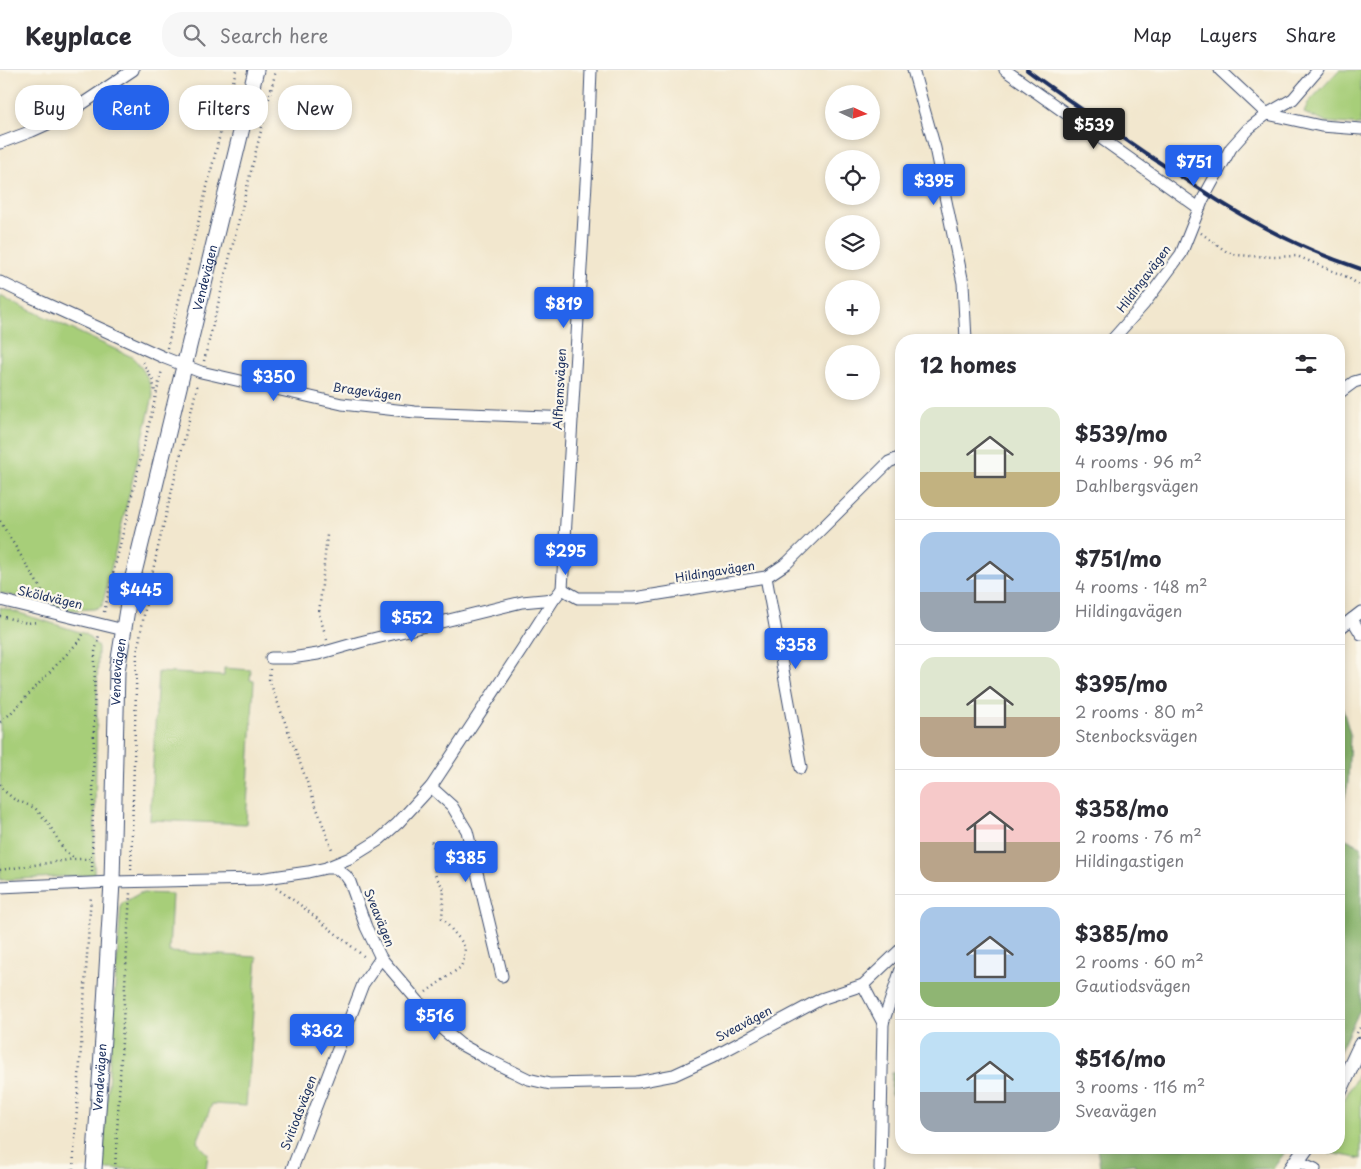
<!DOCTYPE html>
<html lang="en">
<head>
<meta charset="utf-8">
<style>
	:root { --surface:#fff; --page:#f7f7f7; --text:#2b2b33; --muted:#7c7c81; --line:#e1e1e2; --accent:#2563eb }
	body { margin:0; font-family:"Playpen Sans",sans-serif; background:var(--page); color:var(--text); height:100vh; display:flex; flex-direction:column; font-size:19px; white-space:nowrap }
	* { box-sizing:border-box; margin:0 }
	p { font-size:16px; color:var(--muted) }
	.icon { flex:none; width:28px; height:28px; fill:none; stroke:currentColor; stroke-width:2; stroke-linecap:round; stroke-linejoin:round }
	.map { position:relative; flex:1; overflow:hidden }
	.panel { position:absolute; left:895px; top:264px; width:450px; height:820px; display:flex; flex-direction:column; background:var(--surface); border-radius:20px; box-shadow:0 2px 8px #0003 }
	.panel>* { flex:none }
	.banner { position:absolute; left:15px; top:15px; width:475px; height:45px; display:flex; gap:10px }
	.needle { width:32px; rotate:94deg }
	.fabs { position:absolute; left:825px; top:15px; display:grid; gap:10px }
	.fabs a { display:grid; place-items:center; width:55px; height:55px; border-radius:50%; background:var(--surface); box-shadow:0 2px 8px #0003; font-size:25px }
	.price { position:absolute; translate:-50% -42px; padding:0 11px; border-radius:5px; background:var(--accent); color:#fff; font-size:16px; line-height:32px; filter:drop-shadow(0 1px 2px #0008) }
	.price::after { content:''; position:absolute; left:50%; top:30px; width:15px; height:11px; margin-left:-8px; background:inherit; clip-path:polygon(0 0,100% 0,50% 100%) }
	.price.active { background:#222; color:#fff }
	ul { padding:0; list-style:none }
	li { display:flex; align-items:center; gap:15px; height:125px; padding:0 25px }
	li+li { border-top:1px solid var(--line) }
	li span { display:grid; place-items:center; flex:none; width:140px; height:100px; border-radius:15px; color:#555 }
	li>.icon { margin-inline-start:auto }
	span .icon { width:60px; height:60px; fill:#fffc; stroke-width:1 }
	li b { font-size:21px }
	h2 { display:flex; justify-content:space-between; align-items:center; height:60px; padding:0 25px; font-size:21px }
	.tag { padding:0 18px; border-radius:20px; background:var(--surface); box-shadow:0 2px 8px #0003; font-size:18px; line-height:45px }
	.tag.active { background:var(--accent); color:#fff }
	header { display:flex; align-items:center; gap:30px; box-sizing:border-box; height:70px; padding:0 25px; background:var(--surface); border-bottom:1px solid var(--line) }
	header strong { font-size:24px }
	nav { display:flex; gap:28px; margin-inline-start:auto; font-size:18px }
	.search { width:350px; height:45px; background:var(--page); display:flex; align-items:center; gap:12px; box-sizing:border-box; padding:0 18px; border-radius:20px; color:var(--muted); font-size:19px }
	.map>svg:first-child { display:block }
	.green { fill:#a7ce79; stroke:#617e6c }
	.forest { fill:#85b169; stroke:#507064 }
	.lines { fill:none; stroke-linecap:round; stroke-linejoin:round }
	.minor-casing { stroke:#3b4b6f; stroke-width:13 }
	.tertiary-casing { stroke:#3b4b6f; stroke-width:17 }
	.path { stroke:#3b4b6f; stroke-width:2.5; stroke-dasharray:1 4; stroke-linecap:butt }
	.minor { stroke:#fff; stroke-width:11 }
	.tertiary { stroke:#fff; stroke-width:15 }
	.rail { stroke:#1b2f5e; stroke-width:4 }
	.labels { text-anchor:middle; stroke-width:4.5; stroke-linejoin:round; paint-order:stroke }
	.street-label { font-size:12px; fill:#1b2f5e; stroke:#fbf7ec }
</style>
</head>
<body>
<header>
<strong>Keyplace</strong>
<div class="search"><svg class="icon" aria-label="search" viewBox="0 0 24 24"><circle cx="10" cy="10" r="6"/><path d="M15 15l6 6"/></svg>Search here</div>
<nav><a>Map</a><a>Layers</a><a>Share</a></nav>
</header>
<div class="map">
<svg width="1361" height="1099" viewBox="0 0 1361 1099">
	<rect width="100%" height="100%" fill="#fbf7ec"/>
	<filter id="ink" filterUnits="userSpaceOnUse"><feTurbulence type="fractalNoise" baseFrequency=".02" numOctaves="2"/><feDisplacementMap in="SourceGraphic" scale="10" xChannelSelector="R" yChannelSelector="G"/><feConvolveMatrix kernelMatrix="1 2 1 2 8 2 1 2 1" color-interpolation-filters="sRGB"/></filter>
	<filter id="wash" filterUnits="userSpaceOnUse"><feTurbulence type="fractalNoise" baseFrequency=".0096" numOctaves="4" result="noise"/><feDisplacementMap in="SourceGraphic" scale="20" xChannelSelector="R" yChannelSelector="G"/><feGaussianBlur stdDeviation="1.12" result="paint"/><feColorMatrix in="noise" values="0 0 0 0 0 0 0 0 0 0 0 0 0 0 0 0 0 1.4 0 .05"/><feComposite in="paint" operator="in"/></filter>
	<g filter="url(#wash)">
		<rect width="100%" height="100%" fill="#f2e7ce"/>
		<!-- green -->
		<g class="green">
			<polygon points="1339,0 1361,0 1361,55 1325,52 1304,43 1308,33"/>
			<path d="M0,226l132,61c13,13 17,22 21,39l-51,210 -8,3 -22,1 -72,-17z"/>
			<polygon points="0,537 86,564 98,577 94,805 0,810"/>
			<polygon points="224,598 251,600 250,610 254,611 246,754 150,750 158,602 224,606"/>
			<polygon points="140,823 172,824 169,882 257,887 246,1036 212,1034 197,1072 208,1084 206,1099 102,1099 121,834"/>
			<polygon points="1361,999 1361,1089 1316,1080 1317,1078 1339,1078 1339,1039"/>
		</g>
		<!-- forest -->
		<g class="forest">
			<polygon points="1339,626 1350,664 1348,713 1339,754 1342,767 1361,776 1361,938 1339,983"/>
			<polygon points="901,1002 901,1025 891,1025 892,1003"/>
			<polygon points="1097,1078 1288,1078 1273,1099 1135,1099 1135,1094 1100,1098"/>
		</g>
	</g>
	<g filter="url(#ink)">
		<g class="lines">
			<!-- minor casing -->
			<g class="minor-casing">
				<g id="minor">
					<polyline points="913,0 935,78 963,213 966,270"/>
					<polyline points="1005,0 1199,138"/>
					<polyline points="1220,0 1267,44 1321,56 1361,59"/>
					<polyline points="0,73 32,61 61,48 133,0"/>
					<polyline points="0,212 31,227 165,288 201,302 342,334 415,342 572,348"/>
					<polyline points="1112,270 1144,234 1181,184 1203,129 1231,78 1248,59 1267,44 1293,29 1318,0"/>
					<polyline points="1339,323 1354,312 1361,310"/>
					<polyline points="766,507 801,698"/>
					<polyline points="562,519 588,79 591,0"/>
					<polyline points="0,530 124,560"/>
					<polyline points="1352,549 1361,564"/>
					<polyline points="1339,559 1361,542"/>
					<polyline points="271,588 291,588 318,584 360,572 522,532 554,529"/>
					<polyline points="431,717 452,736 467,761 502,906"/>
					<polyline points="328,797 350,788 379,770 398,753 431,717 522,579 554,529 562,519 578,528 634,528 766,507 787,493 889,392 901,387"/>
					<polyline points="0,817 112,812 259,809 308,802 326,798 336,798 346,806 350,812 366,857 381,888 441,958 460,974 489,990 528,1009 550,1014 637,1012 674,1005 713,987 821,929 863,915 901,879"/>
					<polyline points="863,915 883,953"/>
					<polyline points="1297,1091 1315,1099"/>
					<polyline points="292,1099 363,914 381,888"/>
					<polyline points="880,1099 883,953 901,899"/>
				</g>
			</g>
			<!-- tertiary casing -->
			<g class="tertiary-casing">
				<g id="tertiary">
					<polyline points="1339,1022 1361,975"/>
					<path id="s1" d="M94,1099l9,-131 9,-156 5,-211 14,-86 125,-515"/>
					<polyline points="1291,1099 1306,1078"/>
				</g>
			</g>
			<!-- path -->
			<g class="path">
				<polyline points="1201,163 1227,182 1237,185 1251,186 1276,187 1297,186 1347,207 1361,216"/>
				<polyline points="167,278 236,0"/>
				<polyline points="204,291 276,0"/>
				<polyline points="143,292 153,311 155,323"/>
				<polyline points="0,451 47,529"/>
				<polyline points="104,542 162,300"/>
				<polyline points="0,546 27,553 39,552"/>
				<polyline points="327,570 319,544 327,465"/>
				<polyline points="270,599 269,609 333,782"/>
				<polyline points="0,652 10,644 81,569 84,562"/>
				<polyline points="0,714 3,720 14,729 35,738 48,753 64,780 75,789"/>
				<polyline points="0,800 75,789 92,789"/>
				<polyline points="131,800 137,583 149,518 159,473 198,313"/>
				<polyline points="92,802 95,582 99,565"/>
				<polyline points="276,818 299,834 366,888"/>
				<polyline points="426,922 461,897 464,889 465,878 462,872 442,848 444,819 436,807 434,797 436,782 431,771"/>
				<polyline points="1357,963 1361,956"/>
				<polyline points="73,1099 91,825"/>
				<polyline points="115,1099 130,823"/>
			</g>
			<!-- minor -->
			<use href="#minor" class="minor"/>
			<!-- tertiary -->
			<use href="#tertiary" class="tertiary"/>
			<!-- rail -->
			<path class="rail" d="M1027,0c40,30 81,57 121,85 43,28 86,58 133,81 26,13 53,24 80,33"/>
		</g>
	</g>
	<g class="labels">
		<!-- street labels -->
		<g class="street-label">
			<text dy="4" stroke="none"><textPath href="#s1" startOffset="902">Vendevägen</textPath></text>
			<text transform="translate(1144 209) rotate(-53)" y="4">Hildingavägen</text>
			<text transform="translate(560 319) rotate(-87)" y="4">Alfhemsvägen</text>
			<text transform="translate(367 322) rotate(8)" y="4">Bragevägen</text>
			<text transform="translate(715 502) rotate(-9)" y="4">Hildingavägen</text>
			<text transform="translate(50 528) rotate(13)" y="4">Sköldvägen</text>
			<text dy="4" stroke="none"><textPath href="#s1" startOffset="498">Vendevägen</textPath></text>
			<text transform="translate(379 848) rotate(68)" y="4">Sveavägen</text>
			<text transform="translate(744 954) rotate(-28)" y="4">Sveavägen</text>
			<text dy="4" stroke="none"><textPath href="#s1" startOffset="92">Vendevägen</textPath></text>
			<text transform="translate(299 1043) rotate(-69)" y="4">Svitiodsvägen</text>
		</g>
	</g>
</svg>
<div class="fabs">
<a><svg class="needle" viewBox="-14 -14 28 28"><path d="M0-13l5 13h-10z" fill="#e53935"/><path d="M0 13l5-13h-10z" fill="#7c7c81"/></svg></a>
<a><svg class="icon" aria-label="locate" viewBox="0 0 24 24"><circle cx="12" cy="12" r="6"/><path d="M12 2v4M12 18v4M2 12h4M18 12h4"/></svg></a>
<a><svg class="icon" aria-label="layers" viewBox="0 0 24 24"><path d="M12 4l9 5-9 5-9-5zM3 14l9 5 9-5"/></svg></a>
<a>+</a>
<a>−</a>
</div>
<b class="price active" style="left:1094px;top:80px">$539</b>
<b class="price" style="left:1194px;top:117px">$751</b>
<b class="price" style="left:934px;top:136px">$395</b>
<b class="price" style="left:564px;top:259px">$819</b>
<b class="price" style="left:274px;top:332px">$350</b>
<b class="price" style="left:566px;top:506px">$295</b>
<b class="price" style="left:141px;top:545px">$445</b>
<b class="price" style="left:412px;top:573px">$552</b>
<b class="price" style="left:796px;top:600px">$358</b>
<b class="price" style="left:466px;top:813px">$385</b>
<b class="price" style="left:435px;top:971px">$516</b>
<b class="price" style="left:322px;top:986px">$362</b>
<div class="banner">
<a class="tag">Buy</a>
<a class="tag active">Rent</a>
<a class="tag">Filters</a>
<a class="tag">New</a>
</div>
<section class="panel">
<h2>12 homes<svg class="icon" aria-label="filters" viewBox="0 0 24 24"><path d="M4 7h16M4 17h16"/><circle cx="9" cy="7" r="2"/><circle cx="15" cy="17" r="2"/></svg></h2>
<ul>
<li><span style="background:linear-gradient(#dfe7d0 65%,#c2b280 0)"><svg class="icon" aria-label="home" viewBox="0 0 24 24"><path d="M3 11l9-7 9 7M6 9v11h12V9"/></svg></span><div><b>$539/mo</b><p>4 rooms · 96 m²</p><p>Dahlbergsvägen</p></div></li>
<li><span style="background:linear-gradient(#a9c7e8 60%,#9aa5b1 0)"><svg class="icon" aria-label="home" viewBox="0 0 24 24"><path d="M3 11l9-7 9 7M6 9v11h12V9"/></svg></span><div><b>$751/mo</b><p>4 rooms · 148 m²</p><p>Hildingavägen</p></div></li>
<li><span style="background:linear-gradient(#dfe7d0 60%,#b9a48a 0)"><svg class="icon" aria-label="home" viewBox="0 0 24 24"><path d="M3 11l9-7 9 7M6 9v11h12V9"/></svg></span><div><b>$395/mo</b><p>2 rooms · 80 m²</p><p>Stenbocksvägen</p></div></li>
<li><span style="background:linear-gradient(#f6c9c9 60%,#b9a48a 0)"><svg class="icon" aria-label="home" viewBox="0 0 24 24"><path d="M3 11l9-7 9 7M6 9v11h12V9"/></svg></span><div><b>$358/mo</b><p>2 rooms · 76 m²</p><p>Hildingastigen</p></div></li>
<li><span style="background:linear-gradient(#a9c7e8 75%,#8fb573 0)"><svg class="icon" aria-label="home" viewBox="0 0 24 24"><path d="M3 11l9-7 9 7M6 9v11h12V9"/></svg></span><div><b>$385/mo</b><p>2 rooms · 60 m²</p><p>Gautiodsvägen</p></div></li>
<li><span style="background:linear-gradient(#bfe0f5 60%,#9aa5b1 0)"><svg class="icon" aria-label="home" viewBox="0 0 24 24"><path d="M3 11l9-7 9 7M6 9v11h12V9"/></svg></span><div><b>$516/mo</b><p>3 rooms · 116 m²</p><p>Sveavägen</p></div></li>
</ul>
</section>
</div>
</body>
</html>
